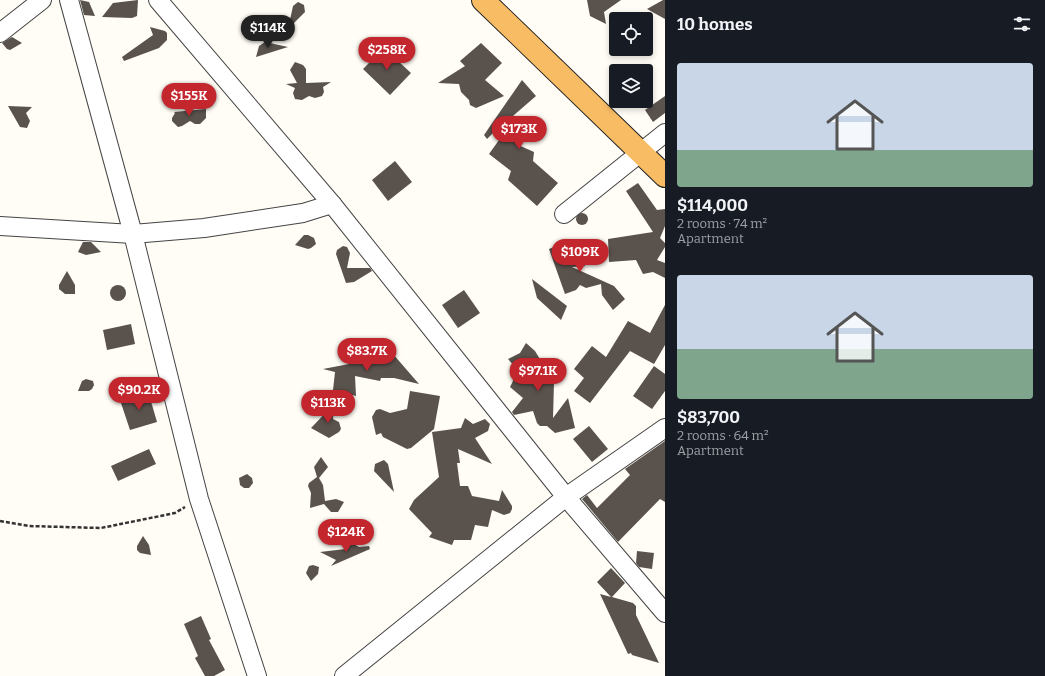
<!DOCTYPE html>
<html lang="en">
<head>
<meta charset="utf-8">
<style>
	:root { --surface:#171b24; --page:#242831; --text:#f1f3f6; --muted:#9ea1a6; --accent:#c4262e }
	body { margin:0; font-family:Bitter,serif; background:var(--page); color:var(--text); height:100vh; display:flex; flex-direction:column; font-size:15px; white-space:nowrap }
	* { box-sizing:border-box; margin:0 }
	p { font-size:13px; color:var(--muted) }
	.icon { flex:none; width:22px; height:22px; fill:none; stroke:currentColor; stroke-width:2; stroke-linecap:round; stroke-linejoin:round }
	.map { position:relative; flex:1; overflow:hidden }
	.drawer { display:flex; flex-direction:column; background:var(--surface); width:380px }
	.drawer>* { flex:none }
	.buttons { position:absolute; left:609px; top:12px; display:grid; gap:8px }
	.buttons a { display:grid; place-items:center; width:44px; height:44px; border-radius:4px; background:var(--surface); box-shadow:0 2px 6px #0003; font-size:20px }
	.price { position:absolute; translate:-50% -34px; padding:0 9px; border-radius:14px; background:var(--accent); color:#fff; font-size:13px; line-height:26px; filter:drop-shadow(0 1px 2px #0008) }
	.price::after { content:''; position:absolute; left:50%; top:24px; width:12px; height:9px; margin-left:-6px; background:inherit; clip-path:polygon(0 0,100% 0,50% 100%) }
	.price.on { background:#222; color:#fff }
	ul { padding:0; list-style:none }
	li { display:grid; align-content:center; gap:8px; height:212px; padding:0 12px }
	li span { display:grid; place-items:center; height:124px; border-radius:4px; color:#555 }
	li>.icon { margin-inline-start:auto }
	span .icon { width:72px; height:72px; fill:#fffc; stroke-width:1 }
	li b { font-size:17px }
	h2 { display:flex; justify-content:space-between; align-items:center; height:48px; padding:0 12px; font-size:17px }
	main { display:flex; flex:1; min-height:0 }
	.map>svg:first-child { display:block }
	.building { fill:#5a524d }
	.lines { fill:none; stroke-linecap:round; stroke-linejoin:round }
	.minor-casing { stroke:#444; stroke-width:20 }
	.trunk-casing { stroke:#222; stroke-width:24 }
	.path { stroke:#333; stroke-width:2.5; stroke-dasharray:4 2; stroke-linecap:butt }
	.minor { stroke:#fff; stroke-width:18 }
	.trunk { stroke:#f7bc64; stroke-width:22 }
</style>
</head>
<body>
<main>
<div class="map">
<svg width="665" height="676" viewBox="0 0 665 676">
	<rect width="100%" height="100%" fill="#fffdf5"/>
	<!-- building -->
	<g class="building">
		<polygon points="80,0 89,2 95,16 84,15"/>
		<polygon points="138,0 137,16 132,18 102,17 113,3"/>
		<polygon points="587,0 621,0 604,12 606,24 590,16"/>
		<polygon points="663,0 665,0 665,19 647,9"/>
		<polygon points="298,2 304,5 305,12 288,29 293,6"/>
		<polygon points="150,27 165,31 167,33 167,40 159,48 124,61 122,57 153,35"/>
		<polygon points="12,37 22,43 10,50 7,49 2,43"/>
		<polygon points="265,42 288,47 256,57 259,46"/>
		<polygon points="481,43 502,63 485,80 504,96 476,108 470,105 469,100 461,92 459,84 438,83 465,66 460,61"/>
		<polygon points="384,48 411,73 390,95 363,69"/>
		<polygon points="295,62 303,65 306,69 306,83 331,82 323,87 324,92 322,96 315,98 309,96 302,100 295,99 293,93 295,88 286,84 297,83 290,70"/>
		<polygon points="522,80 536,96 506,122 523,134 516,144 534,152 533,161 558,183 537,206 508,180 511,171 489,154 499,140 493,133 487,139 484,135"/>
		<polygon points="665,96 665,113 653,122 645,110"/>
		<polygon points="8,106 32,107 26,113 30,121 27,128 20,127"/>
		<polygon points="206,109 206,118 200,124 195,124 190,121 182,126 178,127 172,121 172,118 175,113 174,112"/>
		<polygon points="395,161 412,182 388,201 372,180"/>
		<polygon points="638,183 657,210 665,209 665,226 660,238 665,243 665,247 657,260 665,263 665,278 653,272 643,274 636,260 609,262 608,239 653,232 626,191"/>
		<circle cx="582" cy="219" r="6"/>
		<polygon points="304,235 308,235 314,238 316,244 311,248 308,249 295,245"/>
		<polygon points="569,241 576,241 585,266 572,267 614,286 625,299 613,310 602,295 601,284 586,288 580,285 576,290 565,294 549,249"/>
		<polygon points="83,242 91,242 101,252 86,255 78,252"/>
		<polygon points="343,246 347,247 350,253 347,268 370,268 372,271 354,282 346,283 336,254 337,250"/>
		<polygon points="67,271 75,285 75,294 65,294 59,289 59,285"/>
		<polygon points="532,279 567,306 561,320 537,298"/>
		<circle cx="118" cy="293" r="8"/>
		<polygon points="464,290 480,313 458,328 442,305"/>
		<polygon points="665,305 665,345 654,364 630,351 590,403 574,391 584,378 574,369 592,346 606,357 628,321 650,333"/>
		<polygon points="131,324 135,344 107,350 103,330"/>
		<polygon points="347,342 366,362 379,357 391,359 393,354 419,384 394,378 381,378 380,381 355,376 356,396 333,390 335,372 323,369 349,364"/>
		<polygon points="526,343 535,351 554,382 553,418 568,398 575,428 555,433 547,426 540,426 537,423 533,411 514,415 512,412 523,398 510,387 513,381 514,366 508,359 520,353"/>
		<polygon points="654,366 665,374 665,391 652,409 633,396"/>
		<polygon points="86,379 93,381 94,385 92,389 89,391 78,391 82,381"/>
		<polygon points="148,391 157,422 130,430 120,400"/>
		<polygon points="410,391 440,396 434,429 411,448 407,449 383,437 381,433 376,435 372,417 376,410 380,409 390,413 407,409"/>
		<polygon points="334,404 333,419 339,422 341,429 339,432 329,438 311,428"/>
		<polygon points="465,418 473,424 485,419 490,424 488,431 475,438 492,464 458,449 460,463 457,463 460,486 468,486 472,496 499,501 502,490 512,506 512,509 510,513 504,515 492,510 488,527 475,525 471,540 454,540 452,545 429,537 432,533 409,509 414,500 439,477 432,432 461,428"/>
		<polygon points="589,426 608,449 592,462 573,439"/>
		<polygon points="665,441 665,502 660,499 618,542 582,499 587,495 597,508 630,475 625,469"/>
		<polygon points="149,449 156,464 118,481 111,466"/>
		<polygon points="321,457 328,467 319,478 323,485 325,501 336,499 344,502 338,512 331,512 324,504 310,508 311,493 308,486 309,483 317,477 314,467"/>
		<polygon points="384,460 388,464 394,492 374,471 375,464"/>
		<polygon points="247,474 252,478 253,483 249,488 244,488 240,485 239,478"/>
		<polygon points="143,536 149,545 151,555 140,553 137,550 137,546"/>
		<polygon points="352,543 359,547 369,546 370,549 331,566 336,560 320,552 345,549"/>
		<polygon points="637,551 654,553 652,569 639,567 636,563"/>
		<polygon points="313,565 319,567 318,574 311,581 306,573 309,566"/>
		<polygon points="611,568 625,583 612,597 633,603 636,606 636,615 659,663 632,655 631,653 628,654 600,594 611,597 597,582"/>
		<polygon points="201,616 211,639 209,640 225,670 214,676 205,676 195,658 198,656 184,624"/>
	</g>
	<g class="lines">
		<!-- minor casing -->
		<g class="minor-casing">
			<g id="minor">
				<polyline points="69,0 133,234 199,499 257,676"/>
				<polyline points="158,0 332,204 566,497 665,613"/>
				<polyline points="0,33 42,0"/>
				<polyline points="564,214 665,133"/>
				<polyline points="0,226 133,234 204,228 303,213 332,204"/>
				<polyline points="344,676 566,497 665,428"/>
			</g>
		</g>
		<!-- trunk casing -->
		<g class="trunk-casing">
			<polyline id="trunk" points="483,0 665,176"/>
		</g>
		<!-- path -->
		<polyline class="path" points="0,521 29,526 101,528 175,513 185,507"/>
		<!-- minor -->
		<use href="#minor" class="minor"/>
		<!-- trunk -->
		<use href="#trunk" class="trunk"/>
	</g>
</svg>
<div class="buttons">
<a><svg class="icon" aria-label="locate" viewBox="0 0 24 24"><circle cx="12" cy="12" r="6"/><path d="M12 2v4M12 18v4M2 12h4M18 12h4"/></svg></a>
<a><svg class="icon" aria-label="layers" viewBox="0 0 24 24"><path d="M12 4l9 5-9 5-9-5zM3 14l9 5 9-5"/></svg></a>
</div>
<b class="price on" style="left:268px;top:49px">$114K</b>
<b class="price" style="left:387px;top:71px">$258K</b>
<b class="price" style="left:189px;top:117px">$155K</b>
<b class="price" style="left:519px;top:150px">$173K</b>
<b class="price" style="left:580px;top:273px">$109K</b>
<b class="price" style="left:367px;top:372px">$83.7K</b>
<b class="price" style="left:538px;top:392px">$97.1K</b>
<b class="price" style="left:139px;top:411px">$90.2K</b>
<b class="price" style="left:328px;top:424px">$113K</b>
<b class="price" style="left:346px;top:553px">$124K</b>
</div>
<section class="drawer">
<h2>10 homes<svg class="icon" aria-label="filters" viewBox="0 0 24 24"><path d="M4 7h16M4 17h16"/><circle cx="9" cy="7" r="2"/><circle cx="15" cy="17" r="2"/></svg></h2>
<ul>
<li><span style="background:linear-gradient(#c9d6e8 70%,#7fa58c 0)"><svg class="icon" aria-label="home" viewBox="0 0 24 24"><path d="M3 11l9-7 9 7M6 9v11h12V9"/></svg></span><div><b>$114,000</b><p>2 rooms · 74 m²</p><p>Apartment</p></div></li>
<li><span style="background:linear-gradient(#c9d6e8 60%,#7fa58c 0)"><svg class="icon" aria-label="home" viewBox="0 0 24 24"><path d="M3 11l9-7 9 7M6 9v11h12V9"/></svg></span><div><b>$83,700</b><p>2 rooms · 64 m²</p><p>Apartment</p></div></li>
</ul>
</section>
</main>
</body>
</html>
